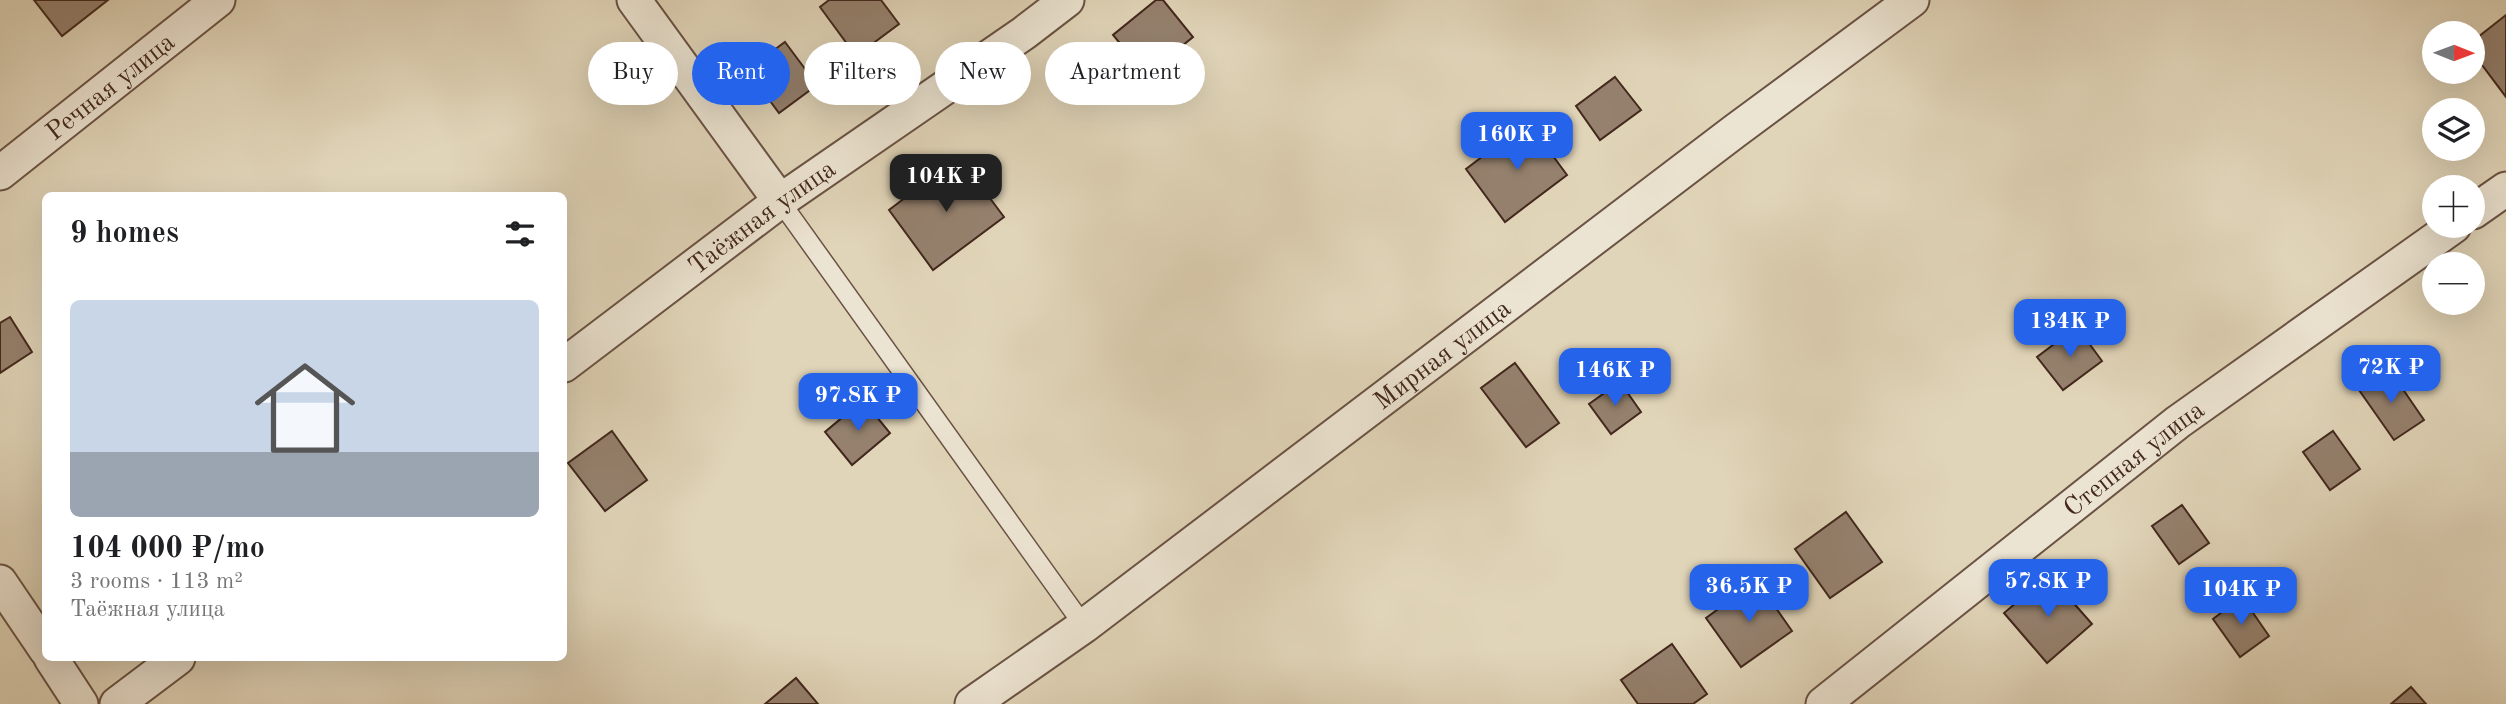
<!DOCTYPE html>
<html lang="en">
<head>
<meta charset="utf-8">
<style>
	:root { --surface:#fff; --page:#f2f2f2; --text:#202124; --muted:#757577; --line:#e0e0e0; --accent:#2563eb }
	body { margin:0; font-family:"Old Standard TT",serif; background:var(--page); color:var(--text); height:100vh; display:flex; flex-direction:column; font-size:26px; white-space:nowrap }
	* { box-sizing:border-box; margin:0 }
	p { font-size:23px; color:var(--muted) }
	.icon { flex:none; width:38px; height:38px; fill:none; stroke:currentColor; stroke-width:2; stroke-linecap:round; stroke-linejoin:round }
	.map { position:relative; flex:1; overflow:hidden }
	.details { position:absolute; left:42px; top:192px; width:525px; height:469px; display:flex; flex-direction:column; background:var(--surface); border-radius:10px; box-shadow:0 7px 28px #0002 }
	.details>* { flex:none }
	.banner { position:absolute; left:588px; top:42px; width:665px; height:63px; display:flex; gap:14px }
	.needle { width:46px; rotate:91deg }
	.fabs { position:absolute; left:2422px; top:21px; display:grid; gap:14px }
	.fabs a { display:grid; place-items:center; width:63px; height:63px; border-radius:50%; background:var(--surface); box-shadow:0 7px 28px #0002; font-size:35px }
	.price { position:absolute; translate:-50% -60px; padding:0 16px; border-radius:14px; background:var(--accent); color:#fff; font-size:23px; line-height:46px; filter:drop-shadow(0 2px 4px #0008) }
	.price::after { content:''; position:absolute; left:50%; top:42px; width:21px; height:16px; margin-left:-10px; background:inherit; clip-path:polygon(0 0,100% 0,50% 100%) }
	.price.active { background:#222; color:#fff }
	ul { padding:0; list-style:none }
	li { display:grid; align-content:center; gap:14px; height:371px; padding:0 28px }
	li+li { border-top:2px solid var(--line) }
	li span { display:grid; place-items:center; height:217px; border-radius:10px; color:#555 }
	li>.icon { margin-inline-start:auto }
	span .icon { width:126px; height:126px; fill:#fffc; stroke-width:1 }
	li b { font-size:30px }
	h2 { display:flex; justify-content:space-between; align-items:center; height:84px; padding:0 28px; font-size:30px }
	.pill { padding:0 24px; border-radius:32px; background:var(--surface); box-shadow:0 7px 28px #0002; font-size:24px; line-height:63px }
	.pill.active { background:var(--accent); color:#fff }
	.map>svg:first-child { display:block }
	.building { fill:#95816e; stroke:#42271d; stroke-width:2 }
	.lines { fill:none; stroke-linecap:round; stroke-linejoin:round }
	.lane-casing { stroke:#6a5244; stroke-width:21 }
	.street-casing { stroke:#6a5244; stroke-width:37 }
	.lane { stroke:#ece4d2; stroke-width:18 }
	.street { stroke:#ece4d2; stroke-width:33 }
	.labels { text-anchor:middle; stroke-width:7; stroke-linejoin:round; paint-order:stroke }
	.street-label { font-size:26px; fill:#42271d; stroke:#ece4d2 }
</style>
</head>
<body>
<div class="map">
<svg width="2506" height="704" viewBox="0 0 2506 704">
	<rect width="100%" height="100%" fill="#e1d5b9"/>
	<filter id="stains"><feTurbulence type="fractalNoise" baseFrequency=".00286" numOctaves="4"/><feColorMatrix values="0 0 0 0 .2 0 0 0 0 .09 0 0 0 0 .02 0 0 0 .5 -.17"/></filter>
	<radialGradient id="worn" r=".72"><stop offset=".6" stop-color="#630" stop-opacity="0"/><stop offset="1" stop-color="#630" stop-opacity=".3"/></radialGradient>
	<!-- building -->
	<g class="building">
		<polygon points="34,0 108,0 62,36"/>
		<polygon points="829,0 881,0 899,24 856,56 820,7"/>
		<polygon points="1156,0 1163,0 1193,37 1146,75 1113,35"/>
		<polygon points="2506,15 2506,97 2473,53 2473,41"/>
		<polygon points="785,42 817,85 779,113 747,70"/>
		<polygon points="1615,77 1641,110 1600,140 1576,106"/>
		<polygon points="1528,122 1567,175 1505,222 1466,169"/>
		<polygon points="959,157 1004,217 933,270 889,210"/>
		<polygon points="10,317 32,352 0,373 0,323"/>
		<polygon points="2077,327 2102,361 2063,390 2037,357"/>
		<polygon points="1515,363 1559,423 1526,447 1481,388"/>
		<polygon points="2389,369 2424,420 2394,440 2359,390"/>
		<polygon points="1620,382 1641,412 1611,434 1589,404"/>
		<polygon points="863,400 890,433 852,465 825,432"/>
		<polygon points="612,431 647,480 605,511 568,463"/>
		<polygon points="2333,431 2360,469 2330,490 2303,452"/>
		<polygon points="2182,505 2209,543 2179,564 2152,526"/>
		<polygon points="1846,512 1882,562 1830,598 1795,549"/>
		<polygon points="2049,575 2092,624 2047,663 2004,613"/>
		<polygon points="1757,581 1792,631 1741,667 1706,618"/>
		<polygon points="2242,597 2269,636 2240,657 2213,619"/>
		<polygon points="1672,644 1707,694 1693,704 1638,704 1621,680"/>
		<polygon points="796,678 818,704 765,704"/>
		<polygon points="2411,687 2426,704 2391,704"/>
	</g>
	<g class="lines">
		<!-- lane casing -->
		<g class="lane-casing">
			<polyline id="lane" points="780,201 1084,626"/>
		</g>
		<!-- street casing -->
		<g class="street-casing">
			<g id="street">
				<polyline points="634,0 780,201"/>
				<path id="s1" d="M0,173l218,-173"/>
				<polyline points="2473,212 2506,189"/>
				<path id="s2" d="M564,365l216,-164 244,-168 43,-33"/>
				<polyline points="0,582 46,650"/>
				<polyline points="51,658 81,704"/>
				<polyline points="117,704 178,658"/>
				<path id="s3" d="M972,704l112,-78 651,-495 177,-131"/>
				<path id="s4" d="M1823,704l355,-282 276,-196"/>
			</g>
		</g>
		<!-- lane -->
		<use href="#lane" class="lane"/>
		<!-- street -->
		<use href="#street" class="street"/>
	</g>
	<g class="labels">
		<!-- street labels -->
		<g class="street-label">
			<text dy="9" stroke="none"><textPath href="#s1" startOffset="140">Речная улица</textPath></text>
			<text dy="9" stroke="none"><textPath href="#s2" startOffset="247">Таёжная улица</textPath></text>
			<text dy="9" stroke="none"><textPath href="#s3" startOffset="586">Мирная улица</textPath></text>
			<text dy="9" stroke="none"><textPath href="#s4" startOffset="396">Степная улица</textPath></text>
		</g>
	</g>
	<rect width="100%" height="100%" filter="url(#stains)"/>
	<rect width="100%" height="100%" fill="url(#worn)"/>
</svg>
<div class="fabs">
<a><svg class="needle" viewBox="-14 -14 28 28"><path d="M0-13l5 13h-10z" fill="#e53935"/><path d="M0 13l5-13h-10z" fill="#757577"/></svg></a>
<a><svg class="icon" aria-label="layers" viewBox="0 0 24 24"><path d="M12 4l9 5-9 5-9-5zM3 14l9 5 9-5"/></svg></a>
<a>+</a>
<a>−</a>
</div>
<b class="price" style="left:1517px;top:172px">160K ₽</b>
<b class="price active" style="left:946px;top:214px">104K ₽</b>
<b class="price" style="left:2070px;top:359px">134K ₽</b>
<b class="price" style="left:2391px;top:405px">72K ₽</b>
<b class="price" style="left:1615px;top:408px">146K ₽</b>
<b class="price" style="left:858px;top:433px">97.8K ₽</b>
<b class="price" style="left:2048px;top:619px">57.8K ₽</b>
<b class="price" style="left:1749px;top:624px">36.5K ₽</b>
<b class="price" style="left:2241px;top:627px">104K ₽</b>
<div class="banner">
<a class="pill">Buy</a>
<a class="pill active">Rent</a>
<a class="pill">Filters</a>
<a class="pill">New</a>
<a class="pill">Apartment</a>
</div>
<section class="details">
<h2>9 homes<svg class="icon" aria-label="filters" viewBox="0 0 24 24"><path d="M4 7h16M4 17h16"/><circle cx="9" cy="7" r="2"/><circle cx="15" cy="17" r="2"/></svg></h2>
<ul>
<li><span style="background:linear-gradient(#c9d6e8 70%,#9aa5b1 0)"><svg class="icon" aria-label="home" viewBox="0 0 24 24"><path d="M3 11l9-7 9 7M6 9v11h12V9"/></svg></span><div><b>104 000 ₽/mo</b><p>3 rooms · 113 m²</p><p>Таёжная улица</p></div></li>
</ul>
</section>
</div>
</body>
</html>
